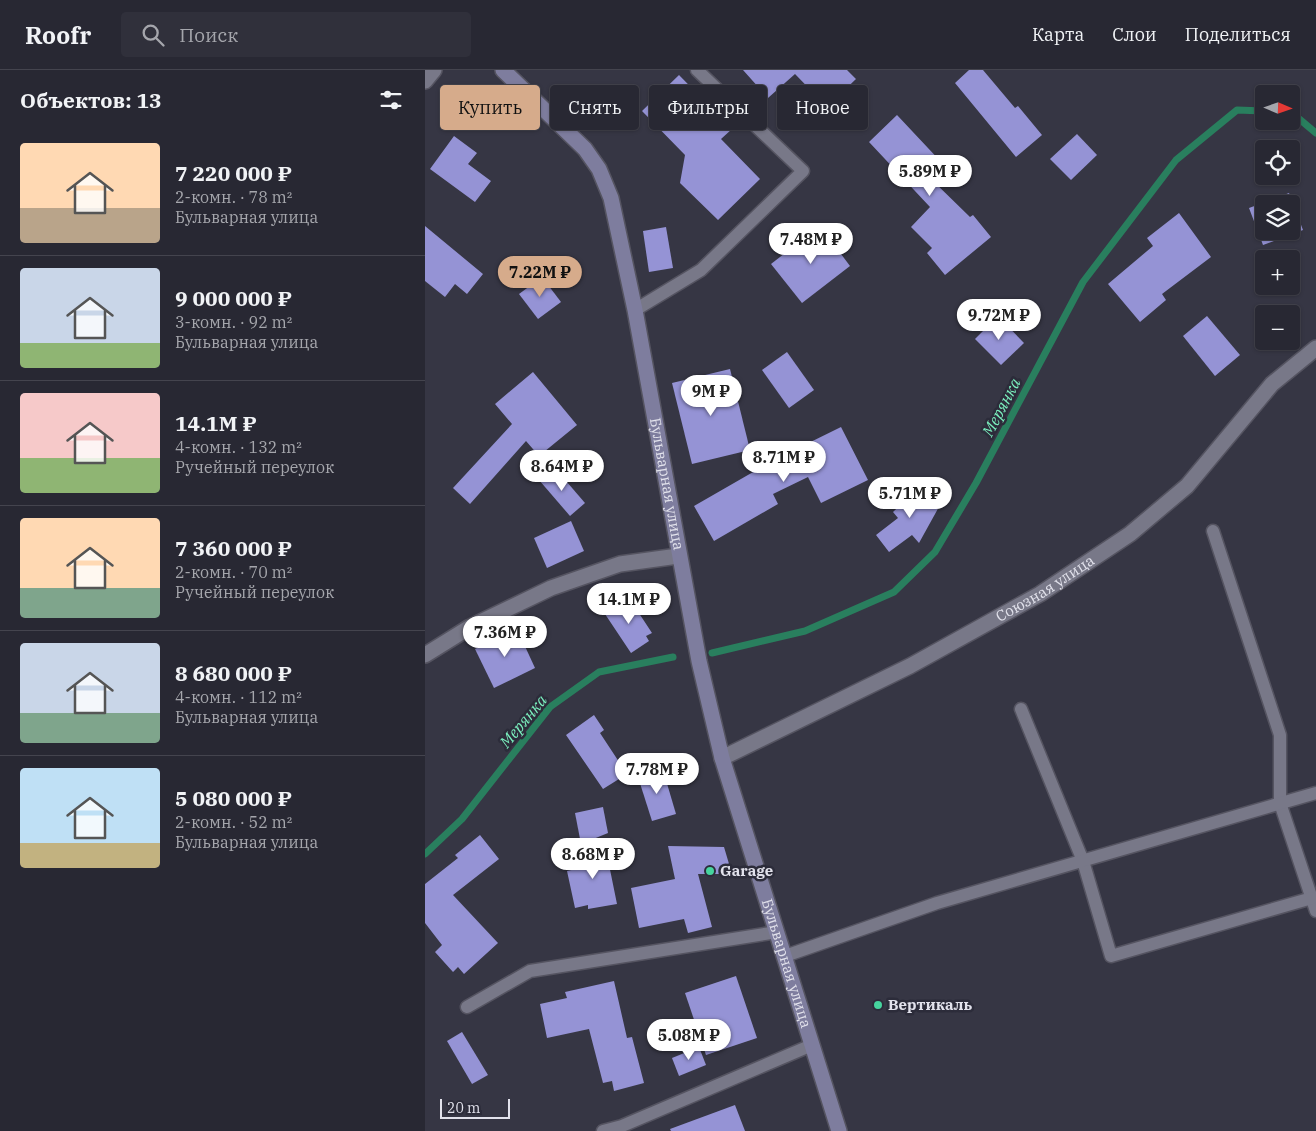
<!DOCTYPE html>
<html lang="ru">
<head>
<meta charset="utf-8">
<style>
	:root { --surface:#282833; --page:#30303b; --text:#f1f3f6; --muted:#a5a6ac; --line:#44444e; --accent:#d6ab8b }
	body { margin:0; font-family:"IBM Plex Serif",serif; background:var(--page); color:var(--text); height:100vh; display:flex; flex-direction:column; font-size:19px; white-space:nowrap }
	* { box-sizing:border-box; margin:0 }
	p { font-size:16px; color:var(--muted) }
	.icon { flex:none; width:28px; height:28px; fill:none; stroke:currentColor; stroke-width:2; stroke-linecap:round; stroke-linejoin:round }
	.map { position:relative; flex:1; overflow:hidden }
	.side { display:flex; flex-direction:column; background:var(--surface); width:425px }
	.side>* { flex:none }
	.guide { position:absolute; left:15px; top:15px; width:475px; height:45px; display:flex; gap:10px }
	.needle { width:32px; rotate:92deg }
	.tools { position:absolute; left:830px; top:15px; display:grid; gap:10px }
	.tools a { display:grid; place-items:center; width:45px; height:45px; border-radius:5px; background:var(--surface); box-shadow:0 1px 4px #0004,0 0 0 1px var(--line); font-size:25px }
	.scale { position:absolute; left:15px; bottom:12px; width:70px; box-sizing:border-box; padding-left:5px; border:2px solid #e2e2ec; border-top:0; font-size:14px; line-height:18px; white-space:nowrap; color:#e2e2ec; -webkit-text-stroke:4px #2c2c3a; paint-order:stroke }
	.price { position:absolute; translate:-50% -42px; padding:0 11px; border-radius:18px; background:#fff; color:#222; font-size:16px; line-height:32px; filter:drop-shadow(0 1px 2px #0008) }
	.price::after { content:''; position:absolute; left:50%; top:30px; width:15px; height:11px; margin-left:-8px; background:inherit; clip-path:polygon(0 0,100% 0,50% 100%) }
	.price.current { background:var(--accent); color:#111 }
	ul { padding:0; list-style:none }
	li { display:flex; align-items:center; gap:15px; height:125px; padding:0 20px }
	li+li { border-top:1px solid var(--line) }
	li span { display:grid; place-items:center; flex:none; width:140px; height:100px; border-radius:5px; color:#555 }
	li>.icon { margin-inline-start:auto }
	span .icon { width:60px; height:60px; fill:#fffc; stroke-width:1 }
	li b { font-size:21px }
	h2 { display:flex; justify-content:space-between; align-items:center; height:60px; padding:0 20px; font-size:21px }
	.pill { padding:0 18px; border-radius:5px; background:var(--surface); box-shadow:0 1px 4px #0004,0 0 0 1px var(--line); font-size:18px; line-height:45px }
	.pill.current { background:var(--accent); color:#111 }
	header { display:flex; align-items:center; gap:30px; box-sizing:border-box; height:70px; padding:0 25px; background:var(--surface); border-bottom:1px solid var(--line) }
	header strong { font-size:24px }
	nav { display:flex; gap:28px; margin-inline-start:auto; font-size:18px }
	.search { width:350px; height:45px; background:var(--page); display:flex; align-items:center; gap:12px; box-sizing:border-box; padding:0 18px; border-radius:5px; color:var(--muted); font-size:19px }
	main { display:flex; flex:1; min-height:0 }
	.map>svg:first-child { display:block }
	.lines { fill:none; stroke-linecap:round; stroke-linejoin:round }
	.stream { stroke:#297f5e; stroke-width:7 }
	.building { fill:#9593d5; fill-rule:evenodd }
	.lane-casing { stroke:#555461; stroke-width:15 }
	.street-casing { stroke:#555461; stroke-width:18 }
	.secondary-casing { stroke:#555461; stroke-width:18 }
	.lane { stroke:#787888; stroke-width:12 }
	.street { stroke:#787888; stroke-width:15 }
	.secondary { stroke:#7e7d9e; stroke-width:15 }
	.poi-dot { fill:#46d49e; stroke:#2c2c3a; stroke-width:2 }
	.labels { text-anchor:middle; stroke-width:5; stroke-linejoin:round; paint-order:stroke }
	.street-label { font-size:15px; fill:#e2e2ec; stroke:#2c2c3a }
	.poi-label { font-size:15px; font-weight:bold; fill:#e2e2ec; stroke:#2c2c3a; text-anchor:start }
	.water-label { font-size:16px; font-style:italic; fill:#7befbe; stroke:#2c2c3a }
</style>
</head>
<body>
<header>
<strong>Roofr</strong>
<div class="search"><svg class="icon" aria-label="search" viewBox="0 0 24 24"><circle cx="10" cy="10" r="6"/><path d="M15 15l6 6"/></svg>Поиск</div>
<nav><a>Карта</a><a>Слои</a><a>Поделиться</a></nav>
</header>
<main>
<section class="side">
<h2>Объектов: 13<svg class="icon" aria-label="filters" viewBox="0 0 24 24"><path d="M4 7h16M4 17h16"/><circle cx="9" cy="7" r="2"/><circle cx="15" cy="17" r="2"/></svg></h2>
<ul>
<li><span style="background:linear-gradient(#ffd9b3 65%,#b9a48a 0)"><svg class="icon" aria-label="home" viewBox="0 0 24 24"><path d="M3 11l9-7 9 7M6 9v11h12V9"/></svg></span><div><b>7 220 000 ₽</b><p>2-комн. · 78 m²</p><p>Бульварная улица</p></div></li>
<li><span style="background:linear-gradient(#c9d6e8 75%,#8fb573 0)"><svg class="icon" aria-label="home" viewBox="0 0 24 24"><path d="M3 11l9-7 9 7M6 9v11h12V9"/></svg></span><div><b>9 000 000 ₽</b><p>3-комн. · 92 m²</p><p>Бульварная улица</p></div></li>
<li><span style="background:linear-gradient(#f6c9c9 65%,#8fb573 0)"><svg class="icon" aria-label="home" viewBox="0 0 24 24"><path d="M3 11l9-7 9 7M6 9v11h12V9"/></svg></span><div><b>14.1M ₽</b><p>4-комн. · 132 m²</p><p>Ручейный переулок</p></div></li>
<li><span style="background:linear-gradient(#ffd9b3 70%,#7fa58c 0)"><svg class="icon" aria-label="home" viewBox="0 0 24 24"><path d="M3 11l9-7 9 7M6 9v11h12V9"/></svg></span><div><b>7 360 000 ₽</b><p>2-комн. · 70 m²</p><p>Ручейный переулок</p></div></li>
<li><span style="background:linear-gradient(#c9d6e8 70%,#7fa58c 0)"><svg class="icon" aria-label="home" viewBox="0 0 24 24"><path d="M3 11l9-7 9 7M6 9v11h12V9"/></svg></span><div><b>8 680 000 ₽</b><p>4-комн. · 112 m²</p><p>Бульварная улица</p></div></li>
<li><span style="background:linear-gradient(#bfe0f5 75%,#c2b280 0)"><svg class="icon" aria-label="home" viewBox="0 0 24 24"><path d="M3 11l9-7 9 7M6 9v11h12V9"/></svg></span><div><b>5 080 000 ₽</b><p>2-комн. · 52 m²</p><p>Бульварная улица</p></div></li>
</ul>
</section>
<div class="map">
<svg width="891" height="1061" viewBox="0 0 891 1061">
	<rect width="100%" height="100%" fill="#363644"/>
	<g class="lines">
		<!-- stream -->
		<g class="stream">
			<polyline points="866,42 891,63"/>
			<polyline points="287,583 380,561 469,522 510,482 551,413 658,212 751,90 812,40 839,41"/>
			<polyline points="0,784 37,749 125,637 174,602 248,587"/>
		</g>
	</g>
	<!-- building -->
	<g class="building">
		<polygon points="318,0 422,0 431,9 402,37 370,4 343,28"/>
		<polygon points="544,0 558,0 590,38 593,36 617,65 591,87 530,13"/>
		<polygon points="254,5 307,59 296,69 335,109 293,150 255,113 260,85 217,41"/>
		<polygon points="472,45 518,94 504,107 545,147 548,145 566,167 520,205 502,183 507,178 486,157 505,137 444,72"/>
		<polygon points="652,64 672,85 646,110 625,89"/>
		<polygon points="29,66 52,83 43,94 66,111 50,132 5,99"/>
		<path d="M864,123l14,37 -40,15 -14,-37zM839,134h27v27h-27z"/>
		<polygon points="754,143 786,187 737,224 741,230 715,252 683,214 728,176 722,168"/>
		<polygon points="0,156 58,204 42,224 30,214 20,227 0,211"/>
		<polygon points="395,156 425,196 377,233 346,194"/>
		<polygon points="241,157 248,198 224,202 218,161"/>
		<polygon points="117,207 136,232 113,249 94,224"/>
		<polygon points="573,246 599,273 576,295 550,269"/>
		<polygon points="782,246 815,285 790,306 758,266"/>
		<polygon points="362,282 389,320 364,338 337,300"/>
		<polygon points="305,299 325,380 267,394 247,313"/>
		<polygon points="108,302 152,355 114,386 101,371 45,434 28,418 87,354 70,334"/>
		<polygon points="416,357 443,410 396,433 383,407 348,424 353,434 289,471 269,436 349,390"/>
		<polygon points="129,397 160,433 145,446 114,410"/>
		<polygon points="496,415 515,435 494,473 487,465 464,482 451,465 473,448 468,442"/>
		<polygon points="146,451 159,481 122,498 109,468"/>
		<polygon points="204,528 227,563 221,566 224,571 206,583 180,544"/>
		<polygon points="92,559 110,598 69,618 50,579"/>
		<polygon points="169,645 179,660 175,663 202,704 178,719 141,665"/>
		<polygon points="238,700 251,744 227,751 213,707"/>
		<polygon points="178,737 183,763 156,774 150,743"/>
		<polygon points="55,765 74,789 28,825 73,873 39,904 33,897 28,902 10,882 17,875 0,853 0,814 33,788 30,785"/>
		<polygon points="156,775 180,775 192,834 163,839 163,835 150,838 142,801 160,797"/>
		<polygon points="243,776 299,777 307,804 273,804 287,857 263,863 259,849 214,858 206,818 250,809"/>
		<polygon points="311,906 332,968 281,985 260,923"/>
		<polygon points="189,911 202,968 207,967 219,1013 189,1021 187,1011 178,1013 164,959 122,968 115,934 142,928 140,922"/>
		<polygon points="37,962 63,1005 47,1014 22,971"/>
		<polygon points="274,977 281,995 254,1006 247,988"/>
		<polygon points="310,1035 320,1061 246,1061 245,1059"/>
	</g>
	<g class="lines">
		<!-- lane casing -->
		<g class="lane-casing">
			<g id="lane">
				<polyline points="210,240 276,200 378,101 272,0"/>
				<polyline points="788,461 855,665 855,733 891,841"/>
				<polyline points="596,639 658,791 686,886 887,828"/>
				<polyline points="360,886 512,833 891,723"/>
				<polyline points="42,937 105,901 352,862"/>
				<polyline points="178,1061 197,1056 387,975"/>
			</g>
		</g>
		<!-- street casing -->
		<g class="street-casing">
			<g id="street">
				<polyline points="0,11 9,0"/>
				<polyline points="0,585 45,557 126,518 195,494 253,486"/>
				<path id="s1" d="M297,688l188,-92 130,-72 90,-60 57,-48 85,-102 44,-36"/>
			</g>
		</g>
		<!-- secondary casing -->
		<g class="secondary-casing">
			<g id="secondary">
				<path id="s2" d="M78,0l82,79 14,20 12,29 24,112 64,351 23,97 117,373"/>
			</g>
		</g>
		<!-- lane -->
		<use href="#lane" class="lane"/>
		<!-- street -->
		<use href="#street" class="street"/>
		<!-- secondary -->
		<use href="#secondary" class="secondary"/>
	</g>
	<!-- markers -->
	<g class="poi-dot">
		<circle cx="285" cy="801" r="5"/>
		<circle cx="453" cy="935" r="5"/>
	</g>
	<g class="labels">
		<!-- street labels -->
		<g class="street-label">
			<text dy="5" stroke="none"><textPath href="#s2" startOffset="461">Бульварная улица</textPath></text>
			<text dy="5" stroke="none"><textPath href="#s1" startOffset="365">Союзная улица</textPath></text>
			<text dy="5" stroke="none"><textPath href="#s2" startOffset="956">Бульварная улица</textPath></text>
		</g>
		<!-- poi labels -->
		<g class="poi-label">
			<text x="295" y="806">Garage</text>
			<text x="463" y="940">Вертикаль</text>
		</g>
		<!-- water labels -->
		<g class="water-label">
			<text transform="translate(576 337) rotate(-62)" y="6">Мерянка</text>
			<text transform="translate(98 651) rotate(-50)" y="6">Мерянка</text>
		</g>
	</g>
</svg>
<div class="tools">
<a><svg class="needle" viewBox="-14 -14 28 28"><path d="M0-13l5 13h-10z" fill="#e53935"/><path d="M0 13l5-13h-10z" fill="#a5a6ac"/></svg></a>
<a><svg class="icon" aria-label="locate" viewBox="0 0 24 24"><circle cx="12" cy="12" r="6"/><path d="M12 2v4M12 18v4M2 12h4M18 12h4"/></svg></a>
<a><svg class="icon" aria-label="layers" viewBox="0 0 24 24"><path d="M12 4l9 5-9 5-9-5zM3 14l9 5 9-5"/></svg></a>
<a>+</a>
<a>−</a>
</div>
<div class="scale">20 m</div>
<b class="price" style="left:505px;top:127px">5.89M ₽</b>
<b class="price" style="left:386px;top:195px">7.48M ₽</b>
<b class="price current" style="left:115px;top:228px">7.22M ₽</b>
<b class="price" style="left:574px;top:271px">9.72M ₽</b>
<b class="price" style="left:286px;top:347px">9M ₽</b>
<b class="price" style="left:359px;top:413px">8.71M ₽</b>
<b class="price" style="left:137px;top:422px">8.64M ₽</b>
<b class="price" style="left:485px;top:449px">5.71M ₽</b>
<b class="price" style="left:204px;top:555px">14.1M ₽</b>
<b class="price" style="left:80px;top:588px">7.36M ₽</b>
<b class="price" style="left:232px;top:725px">7.78M ₽</b>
<b class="price" style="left:168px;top:810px">8.68M ₽</b>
<b class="price" style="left:264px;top:991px">5.08M ₽</b>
<div class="guide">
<a class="pill current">Купить</a>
<a class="pill">Снять</a>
<a class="pill">Фильтры</a>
<a class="pill">Новое</a>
</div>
</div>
</main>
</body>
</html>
